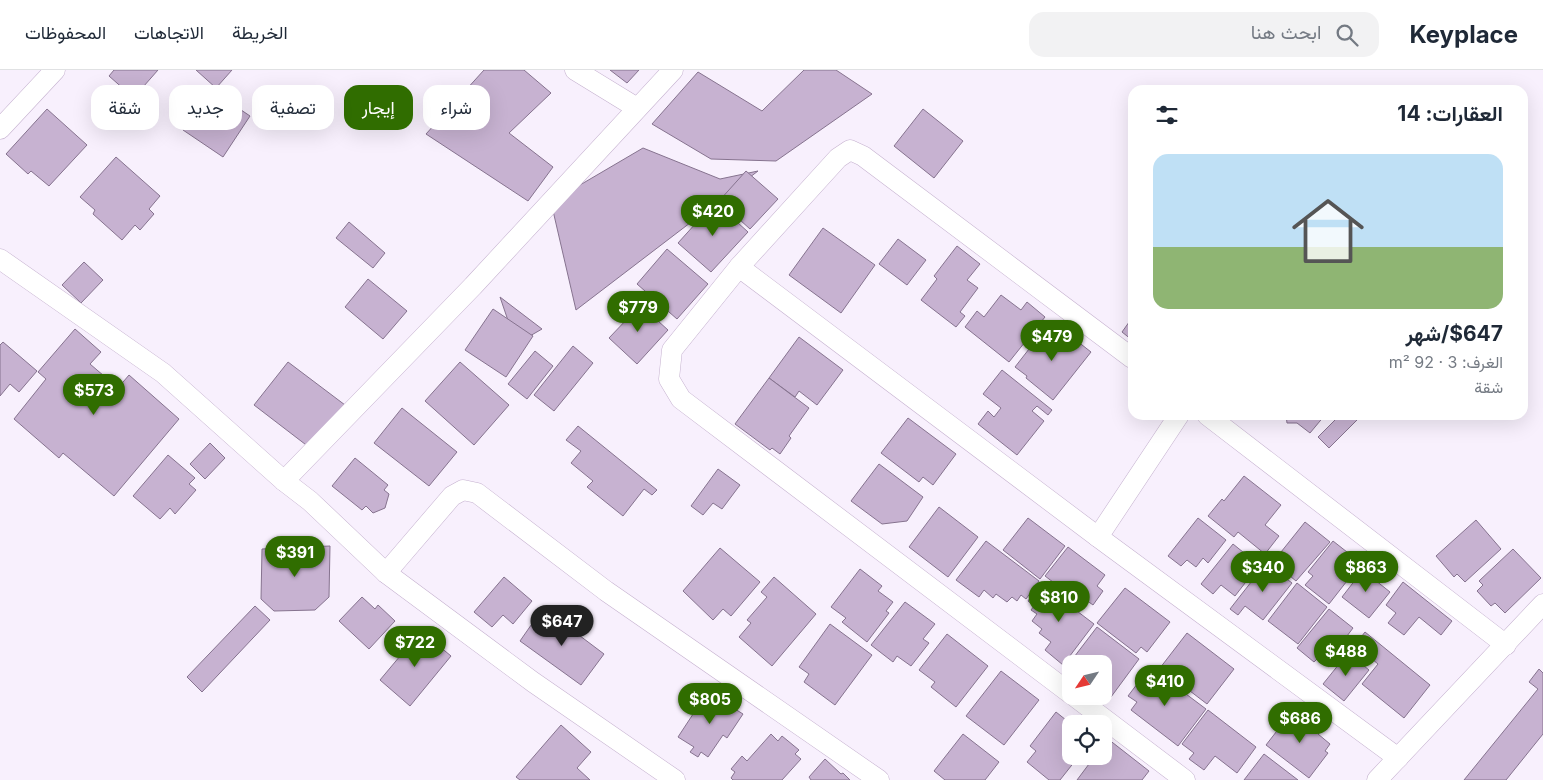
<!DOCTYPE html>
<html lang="ar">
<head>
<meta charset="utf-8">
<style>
	:root { --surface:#fff; --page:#f2f2f3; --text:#1f2937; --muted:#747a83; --line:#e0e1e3; --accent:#306d00 }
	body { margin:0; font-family:Inter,Vazirmatn,sans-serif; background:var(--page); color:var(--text); direction:rtl; height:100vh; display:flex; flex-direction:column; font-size:19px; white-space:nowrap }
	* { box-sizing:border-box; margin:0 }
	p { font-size:16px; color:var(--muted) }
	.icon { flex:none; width:28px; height:28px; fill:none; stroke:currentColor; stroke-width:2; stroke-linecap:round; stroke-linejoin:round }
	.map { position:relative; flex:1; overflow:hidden; direction:ltr }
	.details { position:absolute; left:1128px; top:15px; width:400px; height:335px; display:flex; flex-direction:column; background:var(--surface); border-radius:15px; box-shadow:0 5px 20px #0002; direction:rtl }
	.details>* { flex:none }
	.guide { position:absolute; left:15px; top:15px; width:475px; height:45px; direction:rtl; display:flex; gap:10px }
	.needle { width:32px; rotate:235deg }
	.tools { position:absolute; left:1062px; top:585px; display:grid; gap:10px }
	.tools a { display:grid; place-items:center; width:50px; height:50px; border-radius:10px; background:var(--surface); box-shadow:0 5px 20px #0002; font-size:25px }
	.price { position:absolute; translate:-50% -42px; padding:0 11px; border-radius:18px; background:var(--accent); color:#fff; font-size:16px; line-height:32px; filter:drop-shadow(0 1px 2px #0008) }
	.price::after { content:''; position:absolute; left:50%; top:30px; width:15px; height:11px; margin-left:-8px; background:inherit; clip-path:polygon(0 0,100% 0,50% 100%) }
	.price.selected { background:#222; color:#fff }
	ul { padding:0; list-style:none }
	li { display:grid; align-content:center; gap:10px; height:265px; padding:0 25px }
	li+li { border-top:1px solid var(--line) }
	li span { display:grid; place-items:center; height:155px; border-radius:15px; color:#555 }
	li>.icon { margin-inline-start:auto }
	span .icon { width:90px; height:90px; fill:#fffc; stroke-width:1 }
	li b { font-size:21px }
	h2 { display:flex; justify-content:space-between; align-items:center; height:60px; padding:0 25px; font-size:21px }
	.chip { padding:0 18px; border-radius:15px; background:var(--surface); box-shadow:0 5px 20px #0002; font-size:18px; line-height:45px }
	.chip.selected { background:var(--accent); color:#fff }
	header { display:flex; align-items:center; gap:30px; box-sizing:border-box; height:70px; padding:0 25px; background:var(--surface); border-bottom:1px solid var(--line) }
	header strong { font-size:24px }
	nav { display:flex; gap:28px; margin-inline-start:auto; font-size:18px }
	.search { width:350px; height:45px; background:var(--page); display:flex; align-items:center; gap:12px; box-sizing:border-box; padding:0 18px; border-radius:15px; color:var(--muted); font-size:19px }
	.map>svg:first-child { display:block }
	.building { fill:#c7b2d1; stroke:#86738f }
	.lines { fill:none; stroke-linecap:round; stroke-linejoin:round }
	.minor-casing { stroke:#c5b1cf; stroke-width:21 }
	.minor { stroke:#fff; stroke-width:20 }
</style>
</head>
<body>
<header>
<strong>Keyplace</strong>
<div class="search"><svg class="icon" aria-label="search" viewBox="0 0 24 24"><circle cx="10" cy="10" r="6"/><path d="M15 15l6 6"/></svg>ابحث هنا</div>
<nav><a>الخريطة</a><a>الاتجاهات</a><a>المحفوظات</a></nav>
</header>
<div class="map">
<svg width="1543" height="710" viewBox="0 0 1543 710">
	<rect width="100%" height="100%" fill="#f8f0fd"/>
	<!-- building -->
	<g class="building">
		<polygon points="114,0 158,0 136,25 129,18 126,21 109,6"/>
		<polygon points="196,0 232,0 216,18"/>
		<polygon points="484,0 524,0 551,23 509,63 553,97 528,131 426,64"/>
		<polygon points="610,0 639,0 627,13"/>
		<polygon points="804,0 836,0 872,24 776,91 711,89 652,54 698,2 762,41"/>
		<polygon points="210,19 250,46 223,87 183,60"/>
		<polygon points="47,39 87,75 49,116 31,101 28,104 6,84"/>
		<polygon points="923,39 963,71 934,108 894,76"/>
		<polygon points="643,78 720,109 758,101 576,240 551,132"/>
		<polygon points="116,87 160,126 149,139 154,144 140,160 135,155 122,170 93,144 95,140 80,127"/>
		<polygon points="746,101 778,129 750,159 719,131"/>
		<polygon points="715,132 748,162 711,202 678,173"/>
		<polygon points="349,152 385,183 373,198 336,168"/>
		<polygon points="823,158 875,195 841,243 789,205"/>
		<polygon points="898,169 926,190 907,215 879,194"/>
		<polygon points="957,176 980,194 967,210 978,218 960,242 965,246 956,257 921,230 937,209 934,206"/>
		<polygon points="667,179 708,214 677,249 637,214"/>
		<polygon points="84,192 103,210 81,233 62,215"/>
		<polygon points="368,209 407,241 383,269 345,237"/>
		<polygon points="1001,225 1021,240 1027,232 1045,247 1009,292 965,257 977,241 984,247"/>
		<polygon points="500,227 542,259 516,274"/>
		<polygon points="637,232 668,260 637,294 609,268 629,247 626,243"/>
		<polygon points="493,239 533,266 506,307 465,280"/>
		<polygon points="1132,248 1132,270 1122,262"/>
		<polygon points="1047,256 1073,276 1077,271 1091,282 1053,330 1026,308 1027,306 1015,297"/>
		<polygon points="75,259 101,282 90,294 118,318 129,305 179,349 114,426 63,383 59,388 14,349 46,309 38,302"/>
		<polygon points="799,267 843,300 817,335 799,321 795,327 769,308"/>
		<polygon points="3,272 37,301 19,322 10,314 0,326 0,275"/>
		<polygon points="573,276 593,293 554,341 534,325"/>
		<polygon points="535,281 553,296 527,329 508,314"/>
		<polygon points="288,292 345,335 314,381 254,335"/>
		<polygon points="460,292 509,335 474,375 425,331"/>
		<polygon points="1002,300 1052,340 1048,345 1037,336 1032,341 1044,351 1017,385 978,354 988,341 994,347 1001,338 983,324"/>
		<polygon points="769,308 809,338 789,366 791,368 780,384 772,378 770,380 735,354"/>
		<polygon points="402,338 457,382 429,416 374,373"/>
		<polygon points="1286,345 1325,345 1310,363 1297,353 1287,353"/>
		<polygon points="1340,345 1362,345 1329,378 1318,367"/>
		<polygon points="908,348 956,384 933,415 923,407 919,412 881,383"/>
		<polygon points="578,356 657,420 652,425 644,419 623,446 587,417 593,411 571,393 581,381 566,370"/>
		<polygon points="210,373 225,388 205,409 190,394"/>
		<polygon points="168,385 195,408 189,414 196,420 175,444 170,438 160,449 133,426"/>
		<polygon points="355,388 388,415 384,420 389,424 385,438 373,443 366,436 362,440 332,416"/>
		<polygon points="879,394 923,427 907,451 882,454 851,431"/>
		<polygon points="718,399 740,415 722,439 713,433 703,445 691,436"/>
		<polygon points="1244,406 1281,435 1265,455 1279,466 1265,484 1238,462 1234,467 1208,446 1222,429 1224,431"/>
		<polygon points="939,437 978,467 948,507 909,477"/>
		<polygon points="1028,448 1065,476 1040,509 1003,480"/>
		<polygon points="1198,448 1226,470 1208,493 1203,488 1196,497 1187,490 1181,496 1168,486"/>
		<polygon points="1476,450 1501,479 1465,512 1457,504 1454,507 1436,486"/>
		<polygon points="1305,452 1330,472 1296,511 1273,492"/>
		<polygon points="986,471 1039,511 1026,529 1021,525 1017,531 1012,527 1007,532 996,524 993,528 984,520 979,527 956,510"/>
		<polygon points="1333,471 1361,493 1329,534 1305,515 1313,506 1308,502"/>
		<polygon points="1233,474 1259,495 1235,526 1221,515 1213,524 1201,514"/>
		<polygon points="330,476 329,527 315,540 274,541 261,529 262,479"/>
		<polygon points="1068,477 1105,505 1097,516 1103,521 1093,535 1082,527 1078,531 1045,506"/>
		<polygon points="720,478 760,512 731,546 723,539 713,550 683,521"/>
		<polygon points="1513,479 1541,508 1505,543 1495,533 1491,536 1477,521 1483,515 1479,511"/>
		<polygon points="1266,493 1292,513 1263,550 1245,536 1238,545 1230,539"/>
		<polygon points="1366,496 1378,505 1375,510 1390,522 1369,548 1342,527"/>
		<polygon points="860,499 882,516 878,521 893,532 886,541 889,543 867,572 842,552 846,548 831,537"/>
		<polygon points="504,507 532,531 513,554 503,545 492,557 474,542"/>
		<polygon points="774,507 816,544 772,596 739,567 751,553 747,550 767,527 761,522"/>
		<polygon points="1403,512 1452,551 1441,565 1419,547 1404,565 1388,553 1396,543 1386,535"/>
		<polygon points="1040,513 1094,554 1063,595 1045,580 1051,572 1039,563 1042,559 1032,551 1037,544 1031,540 1034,536 1028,531"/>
		<polygon points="1297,513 1327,537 1298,574 1268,551"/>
		<polygon points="1125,518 1170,552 1147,582 1141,577 1136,583 1097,553"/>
		<polygon points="362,527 375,539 378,535 395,551 369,579 339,551"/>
		<polygon points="905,532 935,554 923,569 929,573 911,596 897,586 893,592 871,575"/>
		<polygon points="255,536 270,550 202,622 187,607"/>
		<polygon points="543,538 604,584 581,615 520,571"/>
		<polygon points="1329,539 1353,558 1344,570 1348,573 1329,597 1318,588 1314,592 1297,578"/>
		<polygon points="830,554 872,585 835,635 804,612 809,604 799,597"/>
		<polygon points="1097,557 1139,589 1111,627 1104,622 1104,594 1071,594 1071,597 1068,595"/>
		<polygon points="421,561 451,586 410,636 380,610"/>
		<polygon points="1365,562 1430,615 1404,648 1362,614 1378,594 1355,575"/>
		<polygon points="1187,563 1234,599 1207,634 1160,598"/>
		<polygon points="947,564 988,596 956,637 931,617 935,612 919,600"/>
		<polygon points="1348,583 1369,600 1344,631 1323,614"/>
		<polygon points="1150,597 1206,639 1178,676 1131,640 1137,632 1128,626"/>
		<polygon points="1539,599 1543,603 1543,664 1506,710 1464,710 1538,619 1529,612"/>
		<polygon points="1001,601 1039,630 1004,675 966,646"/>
		<polygon points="711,624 743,644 727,668 723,665 708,687 701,682 698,687 690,682 694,677 678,667 701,632 704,634"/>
		<polygon points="1294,639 1321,660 1318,664 1330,674 1325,681 1328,683 1309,708 1266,675"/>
		<polygon points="1208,640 1256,677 1237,703 1215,686 1204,700 1189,689 1194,683 1182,674"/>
		<polygon points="1056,642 1071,654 1071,686 1079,686 1060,710 1049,710 1027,692 1036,681 1030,676"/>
		<polygon points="561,655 591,682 577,698 590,710 520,710 516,707"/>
		<polygon points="771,664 778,671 782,666 799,680 795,684 801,689 782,710 733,710 731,708 735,702 731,699 742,686 747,691"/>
		<polygon points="963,664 999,692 985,710 945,710 934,701"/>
		<polygon points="1108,669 1149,701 1142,710 1077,710 1095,686 1104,686 1104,675"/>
		<polygon points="1264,684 1298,710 1244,710"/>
		<polygon points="825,689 841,704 843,703 850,710 811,710 809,707"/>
	</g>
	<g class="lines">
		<!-- minor casing -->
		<g class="minor-casing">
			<g id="minor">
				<polyline points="575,0 637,38"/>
				<polyline points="0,59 55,0"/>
				<polyline points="0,189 163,303 284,411 310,431 386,503 533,612 675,710"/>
				<polyline points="739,197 1098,467 1398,688"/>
				<polyline points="1207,345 1506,575"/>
				<polyline points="284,411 473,216 673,0"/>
				<polyline points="1098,467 1179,345"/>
				<polyline points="386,503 452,426 463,420 477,423 606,521 879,710"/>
				<polyline points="1071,624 681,329 669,309 672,280 739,197 838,88 850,80 863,86 1132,288"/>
				<polyline points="1074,626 1185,710"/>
				<polyline points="1377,710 1543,534"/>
			</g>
		</g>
		<!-- minor -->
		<use href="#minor" class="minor"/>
	</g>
</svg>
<div class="tools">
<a><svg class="needle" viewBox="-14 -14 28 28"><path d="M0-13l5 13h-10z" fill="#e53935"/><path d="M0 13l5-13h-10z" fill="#747a83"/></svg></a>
<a><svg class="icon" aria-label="locate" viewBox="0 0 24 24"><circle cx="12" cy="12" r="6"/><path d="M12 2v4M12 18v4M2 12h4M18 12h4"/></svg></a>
</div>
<b class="price" style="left:713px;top:167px">$420</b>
<b class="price" style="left:638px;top:263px">$779</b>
<b class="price" style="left:1052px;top:292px">$479</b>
<b class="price" style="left:94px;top:346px">$573</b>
<b class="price" style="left:295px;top:508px">$391</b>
<b class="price" style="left:1263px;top:523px">$340</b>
<b class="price" style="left:1366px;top:523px">$863</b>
<b class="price" style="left:1059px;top:553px">$810</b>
<b class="price selected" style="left:562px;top:577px">$647</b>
<b class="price" style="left:415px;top:598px">$722</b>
<b class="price" style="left:1346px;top:607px">$488</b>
<b class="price" style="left:1165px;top:637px">$410</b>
<b class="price" style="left:710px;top:655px">$805</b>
<b class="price" style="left:1300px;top:674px">$686</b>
<div class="guide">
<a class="chip">شراء</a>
<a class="chip selected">إيجار</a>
<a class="chip">تصفية</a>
<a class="chip">جديد</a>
<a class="chip">شقة</a>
</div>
<section class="details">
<h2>العقارات: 14<svg class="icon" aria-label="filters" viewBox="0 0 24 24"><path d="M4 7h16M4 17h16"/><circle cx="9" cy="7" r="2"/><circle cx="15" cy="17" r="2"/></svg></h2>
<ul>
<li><span style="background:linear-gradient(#bfe0f5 60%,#8fb573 0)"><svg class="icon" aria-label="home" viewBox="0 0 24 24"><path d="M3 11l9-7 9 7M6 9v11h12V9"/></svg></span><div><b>$647/شهر</b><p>الغرف: 3 · 92 m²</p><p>شقة</p></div></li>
</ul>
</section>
</div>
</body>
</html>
